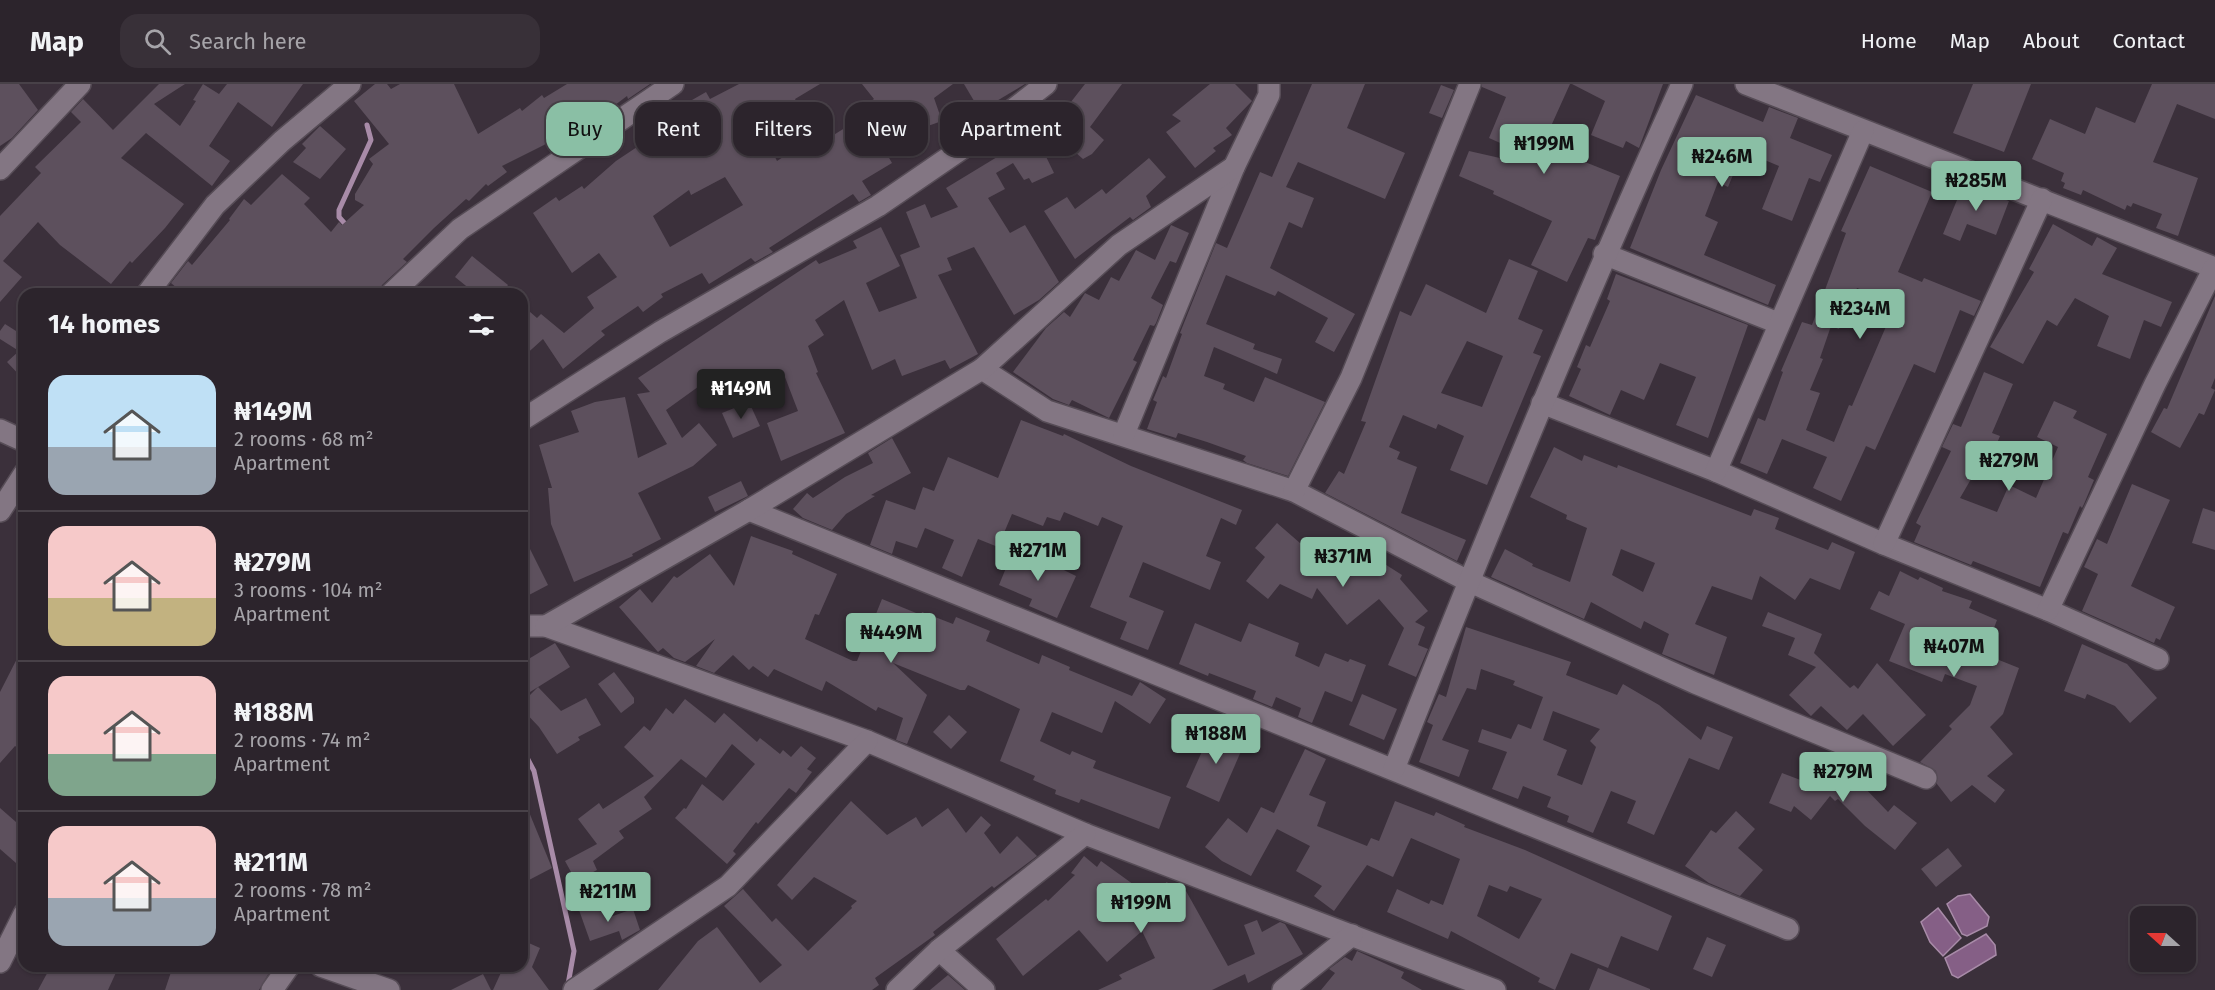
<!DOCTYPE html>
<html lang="en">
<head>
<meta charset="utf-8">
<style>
	:root { --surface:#2c242c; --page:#383038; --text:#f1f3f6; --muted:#a6a4a9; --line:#484148; --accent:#8abfa5 }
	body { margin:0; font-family:"Fira Sans",sans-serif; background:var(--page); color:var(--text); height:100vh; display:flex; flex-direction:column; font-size:22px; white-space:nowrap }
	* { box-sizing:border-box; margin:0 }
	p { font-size:20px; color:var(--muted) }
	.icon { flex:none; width:33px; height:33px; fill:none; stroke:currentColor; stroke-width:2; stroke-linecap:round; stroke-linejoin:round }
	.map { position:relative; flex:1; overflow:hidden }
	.details { position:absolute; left:18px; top:204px; width:510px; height:684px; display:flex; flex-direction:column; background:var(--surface); border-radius:18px; box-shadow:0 2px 4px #0004,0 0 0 2px var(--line) }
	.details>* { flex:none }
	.guide { position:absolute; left:546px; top:18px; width:570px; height:54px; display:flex; gap:12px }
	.needle { width:39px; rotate:291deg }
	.buttons { position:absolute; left:2130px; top:822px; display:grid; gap:12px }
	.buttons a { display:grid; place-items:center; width:66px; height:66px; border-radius:12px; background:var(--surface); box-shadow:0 2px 4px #0004,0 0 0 2px var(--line); font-size:30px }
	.price { position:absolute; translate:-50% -51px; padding:0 14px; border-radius:6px; background:var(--accent); color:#111; font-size:20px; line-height:39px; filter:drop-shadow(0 2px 3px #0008) }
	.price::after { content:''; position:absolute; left:50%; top:36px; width:18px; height:14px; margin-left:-9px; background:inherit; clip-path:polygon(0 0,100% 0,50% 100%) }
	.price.active { background:#222; color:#fff }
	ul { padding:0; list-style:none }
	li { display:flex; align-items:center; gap:18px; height:150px; padding:0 30px }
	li+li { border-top:2px solid var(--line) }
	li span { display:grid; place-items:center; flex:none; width:168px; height:120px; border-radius:18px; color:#555 }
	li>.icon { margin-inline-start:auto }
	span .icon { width:72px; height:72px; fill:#fffc; stroke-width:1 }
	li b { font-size:26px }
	h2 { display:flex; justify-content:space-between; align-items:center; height:72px; padding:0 30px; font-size:26px }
	.pill { padding:0 21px; border-radius:18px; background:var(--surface); box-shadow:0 2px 4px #0004,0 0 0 2px var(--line); font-size:21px; line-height:54px }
	.pill.active { background:var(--accent); color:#111 }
	header { display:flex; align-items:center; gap:36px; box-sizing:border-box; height:84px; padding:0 30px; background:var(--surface); border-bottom:2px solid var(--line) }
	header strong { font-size:28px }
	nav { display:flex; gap:33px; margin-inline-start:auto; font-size:21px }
	.search { width:420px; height:54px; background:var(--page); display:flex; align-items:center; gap:15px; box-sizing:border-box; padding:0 21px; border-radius:18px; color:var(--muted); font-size:22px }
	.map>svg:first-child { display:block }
	.water { fill:#855f86; stroke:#a88ba8; stroke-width:1.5 }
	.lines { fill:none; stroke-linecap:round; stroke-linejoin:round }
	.stream { stroke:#a88ba8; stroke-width:5 }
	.building { fill:#5d505d; fill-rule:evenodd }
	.minor-casing { stroke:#564c56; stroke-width:24 }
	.minor { stroke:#837683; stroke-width:21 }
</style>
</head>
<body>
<header>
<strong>Map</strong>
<div class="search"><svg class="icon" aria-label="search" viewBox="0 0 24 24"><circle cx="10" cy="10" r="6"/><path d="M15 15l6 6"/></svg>Search here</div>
<nav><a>Home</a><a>Map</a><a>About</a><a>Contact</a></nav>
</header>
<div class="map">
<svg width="2215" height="906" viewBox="0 0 2215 906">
	<rect width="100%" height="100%" fill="#3b303b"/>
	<!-- water -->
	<g class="water">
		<polygon points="1970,810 1989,833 1987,842 1967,852 1962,850 1947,820 1958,812"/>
		<polygon points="1938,824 1961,854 1943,872 1930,858 1921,838"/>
		<polygon points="1986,850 1995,861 1996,871 1958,894 1952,891 1945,874"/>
	</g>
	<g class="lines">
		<!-- stream -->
		<g class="stream">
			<polyline points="347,142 339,133 339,126 371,56 367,41"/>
			<polyline points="522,664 534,687 574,867 567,906"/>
		</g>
	</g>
	<!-- building -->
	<g class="building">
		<polygon points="0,0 19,0 38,26 12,54 0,62"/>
		<polygon points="159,0 185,0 154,20 180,42 196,17 193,16 203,0 219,10 227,0 303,0 272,43 238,18 209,62 230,77 212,102 146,49 121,74 184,120 165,144 132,179 130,177 111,200 60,161 38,138 3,177 22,193 0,218 0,132 41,89 35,83 81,38 71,28 83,15 113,46"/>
		<polygon points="375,0 387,0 391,5 400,0 454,0 478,50 520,24 522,27 542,11 544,14 567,0 650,0 628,15 627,12 574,52 568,42 544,61 502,82 507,88 488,102 486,100 469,117 466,115 434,144 403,175 407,178 382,201 379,210 184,210 171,199 188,177 192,181 230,136 229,135 244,115 251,121 282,90 310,114 304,120 331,148 339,138 342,141 364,121 355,116 355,110 373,80 369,75 389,60 354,17"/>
		<path d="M739,0h81l-25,15 3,6 -37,24 16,32 50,-33 5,8 43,-27 -4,-8 3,-2 -12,-15h91l-19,14 8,23 -17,6 -6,-17 -15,8 -5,-7 -28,16 21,36 -30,18 9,14 -12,7 -6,-8 -84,54 4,4 -18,10 -4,-4 -42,26 -7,-11 -41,21 2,3 -20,15 -5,-6 -37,25 4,4 -42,34 -20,-30 -21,19v-53l15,13 4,-4 23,19 30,-25 -7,-11 30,-20 -18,-24 -27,20 -39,-60 23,-16 3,4 23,-15 2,3 32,-28 36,-24 4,6 45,-28 -9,-15 14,-8 4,7zM725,93l18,28 -73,42 -17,-31 36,-26 2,5z"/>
		<polygon points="964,0 1025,0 980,27"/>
		<polygon points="1085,0 1122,0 1090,43 1104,56 1092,70 1083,75 1043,40 1062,18 1067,23"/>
		<polygon points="1210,0 1235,0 1252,17 1226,44 1232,51 1213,64 1216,67 1195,84 1166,48 1181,37 1172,31"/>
		<polygon points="1312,0 1365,0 1347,44 1405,69 1385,115 1298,78 1286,103 1314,114 1302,144 1289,138 1270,184 1355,230 1334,268 1315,258 1328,234 1278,207 1275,212 1226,191 1206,240 1255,260 1253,265 1282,275 1277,290 1214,263 1204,292 1225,300 1223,305 1254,318 1265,293 1325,318 1288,392 1247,379 1243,376 1246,372 1207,358 1178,349 1176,354 1147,345 1157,318 1153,316 1163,292 1166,294 1182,250 1180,249 1216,159 1227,164 1260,88 1272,93"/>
		<polygon points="1482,0 1570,0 1547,51 1548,56 1587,73 1585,78 1620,92 1595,156 1588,154 1567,198 1531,181 1552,137 1493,110 1494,107 1459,92 1469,67 1522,79 1525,70 1489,54 1506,13 1482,3"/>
		<polygon points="1572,0 1663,0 1639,64 1626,57 1623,64 1591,51 1605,17"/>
		<polygon points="1973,0 2031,0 2004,68 1953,49"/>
		<polygon points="2152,0 2215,0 2215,35 2177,20 2153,78 2198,94 2178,152 2156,144 2162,130 2133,119 2131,123 2127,121 2125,126 2083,106 2081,111 2063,104 2065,99 2061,97 2064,89 2032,75 2050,35 2085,50 2096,23 2135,39"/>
		<polygon points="1441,1 1454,6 1442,34 1429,29"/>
		<polygon points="1696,11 1763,38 1769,23 1798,34 1790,54 1832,71 1820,98 1809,94 1792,137 1762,125 1779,82 1743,67 1728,103 1718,98 1705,132 1718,138 1704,171 1776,201 1768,221 1630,164 1661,86"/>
		<polygon points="320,42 346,65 320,95 293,78 306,64 302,60"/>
		<polygon points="1035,50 1054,89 1032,99 1029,94 1024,96 1013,79 996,89 1005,105 988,114 1010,149 1025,141 1059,198 1039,216 1014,231 974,163 947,174 952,186 938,191 978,270 950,285 945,276 902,292 895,275 872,286 844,216 815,236 824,251 808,262 818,288 816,289 845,349 781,377 767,339 798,327 783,288 751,304 742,287 714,303 709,295 666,326 682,354 699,339 717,361 693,382 638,409 661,455 632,470 633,472 574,498 551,440 548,404 552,404 539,361 579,348 571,327 595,318 625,313 638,374 667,360 637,310 650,308 638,294 816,176 819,180 857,164 853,157 881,143 900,182 866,199 879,228 917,214 900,171 920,163 906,128 925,120 931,134 958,123 946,104 1002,70 1001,66"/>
		<polygon points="1149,74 1166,93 1146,112 1151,123 1133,136 1130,133 1075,175 1044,127 1067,113 1075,125 1102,105 1106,110"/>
		<path d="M1870,82l62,26 -34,80 24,10 2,-4 57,23 -7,15 -14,-6 -25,63 -21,-9 -39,86 -9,-4 -25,55 -28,-13 14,-31 -45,-18 -15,35 -27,-11 18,-45 7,3 18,-49 -2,-1 21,-49 10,3 34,-92 -5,-2zM1857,204l39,15 -44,103 -3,-1 -15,37 -28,-12 14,-37 -10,-3 13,-31 -3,-1 11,-32 8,3z"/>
		<polygon points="1964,99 2009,117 1996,151 1967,140 1960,157 1943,150"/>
		<polygon points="2053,140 2092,162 2097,153 2117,164 2102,190 2172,218 2161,243 2144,236 2130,275 2097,262 2109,232 2075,214 2057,242 2047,236 2023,280 1990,263 2034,188 2029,185"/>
		<polygon points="1171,141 1189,149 1176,179 1170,177 1151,214 1163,221 1156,239 1154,242 1150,241 1133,276 1137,278 1109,334 1072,316 1069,321 1053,315 1013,288 1046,244 1064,228 1070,233 1085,209 1099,216 1111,193 1119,197 1136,166 1155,176"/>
		<polygon points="472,172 508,201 501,210 476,210 455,193"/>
		<path d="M1509,175l29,12 -20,48 25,11 -10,23 8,3 -54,129 -37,-15 14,-34 -26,-12 -2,5 -33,-14 -14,32 11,5 -3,7 20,8 -16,46 65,27 -9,21 -132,-68 14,-22 5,3 22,-52 -5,-1 39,-110 11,5 15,-32 60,29zM1467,257l36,15 -21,51 -41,-14z"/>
		<polygon points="1616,190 1748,241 1708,354 1676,341 1696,293 1660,279 1644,316 1621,306 1610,331 1569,312 1581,285 1577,283 1586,261 1590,263 1610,217 1607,215"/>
		<polygon points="2215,212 2215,294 2211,304 2215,306 2204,331 2199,329 2180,364 2151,348 2164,324 2167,325"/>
		<polygon points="5,240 24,252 24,296 7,278 19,267 0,255 0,247"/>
		<polygon points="1984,288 2013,300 1992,349 2000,352 1988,381 1981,378 1960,414 1997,428 2009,401 2036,414 2058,363 2037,353 2054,317 2077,327 2073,334 2107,350 2088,393 2094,396 2084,420 2082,424 2080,422 2068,450 2063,448 2040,503 1973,477 1971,481 1914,458 1921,442 1916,439 1951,367 1942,363 1953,340 1961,343"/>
		<polygon points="749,318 760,342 733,354 722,329"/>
		<polygon points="1021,336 1063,352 1064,350 1131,382 1242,426 1236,441 1221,434 1206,472 1221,478 1210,506 1143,478 1129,513 1164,527 1148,566 1120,555 1127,538 1090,523 1123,442 1102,433 1098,442 1064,428 1060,437 1047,433 1043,442 1012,430 998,463 978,455 962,493 942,484 954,456 925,444 917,464 896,457 892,470 870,461 886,416 915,426 923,403 934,407 948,373 998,394"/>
		<polygon points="892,354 911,389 871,411 875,412 846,430 832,446 803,434 793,425 807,409 813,414 845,393 873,379 868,369"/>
		<path d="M1554,363l28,14 2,-6 33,13 1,-3 133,51 3,-7 25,9 -4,11 53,21 4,-8 23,10 -15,38 -30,-12 -15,22 -35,-24 -8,24 -40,-14 -17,38 32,13 -13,38 -52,-21 7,-20 -25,-13 -3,8 -50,-27 -7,17 -93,-42 14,-28 28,15 -1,2 38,16 17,-54 -21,-9 1,-4 -37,-18zM1621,465l34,14 -12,29 -31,-17z"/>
		<polygon points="741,397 748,412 715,428 708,413"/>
		<polygon points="2132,400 2170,416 2131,502 2175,523 2160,556 2156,554 2154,559 2082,527 2098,490 2084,483 2097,455 2107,460"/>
		<polygon points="2203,424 2215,428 2215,466 2192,459"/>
		<polygon points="1277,439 1308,466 1311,460 1349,478 1359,468 1375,485 1380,477 1402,491 1400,495 1428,527 1415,538 1425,543 1418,561 1428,565 1416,593 1388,581 1404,544 1379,515 1347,541 1317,504 1312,515 1280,500 1268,515 1246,497 1265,473 1255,464"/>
		<polygon points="522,449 548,501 529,511 522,497"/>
		<polygon points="751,452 793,467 792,470 837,490 819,531 815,530 805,555 853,577 857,577 882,515 921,531 922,528 953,540 956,533 990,547 986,557 1039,580 1042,571 1070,583 1069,586 1132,612 1140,598 1166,615 1150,640 1115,617 1102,649 1052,628 1040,657 1070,671 1072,667 1096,677 1093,684 1171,713 1159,745 1081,715 1079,719 1055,710 1056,706 1033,696 1035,692 1000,677 1020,625 968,601 965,606 960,606 893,579 927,611 907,660 896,656 903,634 878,623 876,627 826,597 822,607 774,585 768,593 753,582 749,586 733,571 714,589 696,582 715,555 685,578 674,574 663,564 658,568 619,523 640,505 652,519 674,492 677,494 710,470 734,502"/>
		<polygon points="1015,462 1076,492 1057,534 1029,522 1032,515 999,501"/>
		<polygon points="1900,487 1918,496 1920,493 1943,504 1942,507 1972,517 1969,524 1997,536 1984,570 2019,584 2003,630 1990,643 2013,670 1987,692 2005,706 1995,719 1972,701 1951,718 1937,700 1936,687 1920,678 1952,645 1949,642 1970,621 1977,602 1945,590 1942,598 1889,577 1905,540 1870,525 1879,507 1889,512"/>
		<polygon points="1768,528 1822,550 1814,569 1850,604 1854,601 1858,605 1877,579 1926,631 1893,662 1863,630 1847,646 1821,622 1811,632 1789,611 1816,583 1788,571 1795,554 1762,542"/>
		<polygon points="1195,539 1241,558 1249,539 1299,559 1295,572 1319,583 1325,569 1348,578 1350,575 1366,581 1352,618 1325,607 1312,639 1298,633 1301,624 1276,613 1272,623 1253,615 1256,607 1209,589 1208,592 1179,580"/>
		<path d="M1466,543l105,35 -5,13 51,20 6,-11 36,21 42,35 6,-14 26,11 -14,33 -30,-12 -35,77 -27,-12 9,-22 -25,-10 -18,42 -26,-11 2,-6 -22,-9 4,-10 -28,-11 -5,13 -26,-10 15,-37 -29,-10 4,-13 29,10 7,-15 13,5 12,-32 -30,-12 2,-4 -34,-12 -5,21 -9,-2 -25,52 27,10 -10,27 -40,-15 14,-37 -6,-3 12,-28 7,3zM1553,627l47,18 -10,12 6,6 -14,38 -25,-10 10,-25 -24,-10z"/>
		<polygon points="555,559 570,583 530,608 522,595 522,579"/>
		<polygon points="2082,560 2127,580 2157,614 2130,639 2115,622 2087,610 2085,615 2064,607"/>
		<polygon points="24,561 24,668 15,662 0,679 0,608"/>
		<polygon points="614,588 634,614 634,619 621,629 598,600"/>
		<polygon points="538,603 561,627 586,614 601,641 578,653 580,656 557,670 539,643 522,625 522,619"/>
		<polygon points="1362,610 1397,625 1384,656 1349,641"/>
		<polygon points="685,615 715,639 724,629 757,658 760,654 780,670 783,666 791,673 801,662 816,674 807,685 812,688 796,709 789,704 758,740 756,738 733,767 736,770 727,780 675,734 684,724 686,725 702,700 723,717 755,680 732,660 706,694 681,675 644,713 652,725 619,747 624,754 593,777 597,786 576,797 565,777 597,760 578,735 599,719 603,725 654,692 624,663 644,642 650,647 666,624 673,630"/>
		<polygon points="949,631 967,648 951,665 933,648"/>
		<polygon points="1213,643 1245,658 1219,718 1186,703"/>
		<path d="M1305,665l21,10 -17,36 17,7 -9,24 50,20 4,-8 8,3 16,-40 39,15 2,-4 29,13 -1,2 61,23 147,66 -14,35 -37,-15 -13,32 -37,-15 -16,37 -17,-8 2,-4 -89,-47 -3,8 -61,-27 10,-23 32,15 2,-4 12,5 17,-46 -49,-21 -18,39 -26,-12 -33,46 -20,-15 8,-10 -26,-15 14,-25 -33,-17 -26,47 -29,-15 -17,-14 23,-29 19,15 14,-26 13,6zM1489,801l18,7 3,-6 32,13 -23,40 -42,-23z"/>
		<polygon points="1834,679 1858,705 1862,701 1888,728 1894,721 1917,739 1895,766 1865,742 1838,715 1835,717 1830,712 1811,736 1794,722 1791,728 1769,719 1782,689 1811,700"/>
		<polygon points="522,711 552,784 529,796 522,783"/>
		<polygon points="851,717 887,751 916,733 922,743 948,724 966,749 981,732 991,741 984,749 1000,770 1017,752 1037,772 994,804 992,802 933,848 935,851 875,894 879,901 872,906 658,906 698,857 717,843 760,899 782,881 724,822 743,805 772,838 776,834 808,867 852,824 851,822 857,817 814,793 792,816 777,801"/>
		<polygon points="0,724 24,745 24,786 0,765"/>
		<polygon points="1736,727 1755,745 1738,764 1763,786 1740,812 1709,799 1685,782 1711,746 1716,749"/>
		<polygon points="1948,764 1962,782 1936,803 1921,785"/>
		<polygon points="1084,772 1097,783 1101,777 1137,803 1143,799 1150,809 1167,798 1177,812 1186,807 1228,882 1255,870 1244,841 1257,836 1262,848 1280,838 1285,840 1303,870 1248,899 1245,890 1212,906 1098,906 1122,895 1119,891 1155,874 1142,847 1107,878 1079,846 1023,892 996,855 1046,815 1048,817 1075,791 1071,789"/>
		<polygon points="601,818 607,834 633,825 640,846 622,856 619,847 590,857 579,826"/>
		<polygon points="1707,853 1726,861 1712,893 1693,885"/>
		<polygon points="522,856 540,864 532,883 549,906 493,906 504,882 522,882"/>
		<polygon points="1357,867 1404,888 1401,894 1422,906 1321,906 1335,889 1329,885 1345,873 1352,877"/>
		<polygon points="51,882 119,882 108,906 38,906"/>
		<polygon points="173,882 273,882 259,906 165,906"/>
		<polygon points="1598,884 1650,905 1650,906 1589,906"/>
		<polygon points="483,890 491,906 451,906"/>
		<polygon points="948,891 965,906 930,906"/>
	</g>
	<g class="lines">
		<!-- minor casing -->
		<g class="minor-casing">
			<g id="minor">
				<polyline points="1746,0 2215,184"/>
				<polyline points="0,85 80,0"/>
				<polyline points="1604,170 1778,239"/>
				<polyline points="147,210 215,121 282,57 350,0"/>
				<polyline points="391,210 460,145 673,0"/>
				<polyline points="982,285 1047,327 1294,407 1468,497 1695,599 1926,694"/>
				<polyline points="1542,319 1716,387 1884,460 2048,526 2158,575"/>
				<polyline points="522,336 660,248 878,122 970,59 1046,0"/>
				<polyline points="0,346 24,357"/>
				<polyline points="1124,350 1234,83"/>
				<polyline points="1716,387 1863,47"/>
				<polyline points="1294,407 1351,294 1470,0"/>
				<polyline points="749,426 1788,845"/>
				<polyline points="0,427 24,390"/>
				<polyline points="1884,460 2042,115"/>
				<polyline points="2048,526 2155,300 2214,184"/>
				<polyline points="522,542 546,542 867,657 1085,750 1495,906"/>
				<polyline points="546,542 749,426 982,285 1119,161 1234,83 1269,11 1269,0"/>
				<path d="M1394,685c91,-230 185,-459 288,-685"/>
				<polyline points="939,866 984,906"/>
				<polyline points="0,878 24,830"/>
				<polyline points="321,882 389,906"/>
				<polyline points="272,906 289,882"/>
				<polyline points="574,906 728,802 867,657"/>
				<polyline points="897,906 939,866 1085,750"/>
				<polyline points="1283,906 1352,851"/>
			</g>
		</g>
		<!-- minor -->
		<use href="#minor" class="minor"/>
	</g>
</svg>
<div class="buttons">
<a><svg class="needle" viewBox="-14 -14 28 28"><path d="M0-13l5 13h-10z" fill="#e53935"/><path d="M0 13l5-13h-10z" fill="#a6a4a9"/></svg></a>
</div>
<b class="price" style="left:1544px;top:91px">₦199M</b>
<b class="price" style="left:1722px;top:104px">₦246M</b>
<b class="price" style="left:1976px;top:128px">₦285M</b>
<b class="price" style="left:1860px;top:256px">₦234M</b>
<b class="price active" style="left:741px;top:336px">₦149M</b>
<b class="price" style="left:2009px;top:408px">₦279M</b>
<b class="price" style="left:1038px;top:498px">₦271M</b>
<b class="price" style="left:1343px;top:504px">₦371M</b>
<b class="price" style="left:891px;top:580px">₦449M</b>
<b class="price" style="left:1954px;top:594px">₦407M</b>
<b class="price" style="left:1216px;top:681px">₦188M</b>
<b class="price" style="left:1843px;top:719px">₦279M</b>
<b class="price" style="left:608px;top:839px">₦211M</b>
<b class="price" style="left:1141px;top:850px">₦199M</b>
<div class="guide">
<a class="pill active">Buy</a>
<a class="pill">Rent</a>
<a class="pill">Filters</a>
<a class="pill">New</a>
<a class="pill">Apartment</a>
</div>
<section class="details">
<h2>14 homes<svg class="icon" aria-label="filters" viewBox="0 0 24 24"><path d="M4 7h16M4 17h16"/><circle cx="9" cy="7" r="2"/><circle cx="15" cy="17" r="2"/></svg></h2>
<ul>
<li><span style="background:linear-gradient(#bfe0f5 60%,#9aa5b1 0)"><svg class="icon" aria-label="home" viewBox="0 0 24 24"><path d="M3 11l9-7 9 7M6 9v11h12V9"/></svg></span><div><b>₦149M</b><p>2 rooms · 68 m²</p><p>Apartment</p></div></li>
<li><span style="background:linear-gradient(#f6c9c9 60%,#c2b280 0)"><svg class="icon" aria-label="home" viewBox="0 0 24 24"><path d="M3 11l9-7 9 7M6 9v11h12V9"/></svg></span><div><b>₦279M</b><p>3 rooms · 104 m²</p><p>Apartment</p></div></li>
<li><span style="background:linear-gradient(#f6c9c9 65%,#7fa58c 0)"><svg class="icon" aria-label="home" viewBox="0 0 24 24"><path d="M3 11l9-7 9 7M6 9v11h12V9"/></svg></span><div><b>₦188M</b><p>2 rooms · 74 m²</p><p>Apartment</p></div></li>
<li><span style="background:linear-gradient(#f6c9c9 60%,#9aa5b1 0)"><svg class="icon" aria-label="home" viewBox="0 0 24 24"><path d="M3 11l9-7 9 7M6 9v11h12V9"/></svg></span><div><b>₦211M</b><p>2 rooms · 78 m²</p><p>Apartment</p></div></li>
</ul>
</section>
</div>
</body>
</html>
